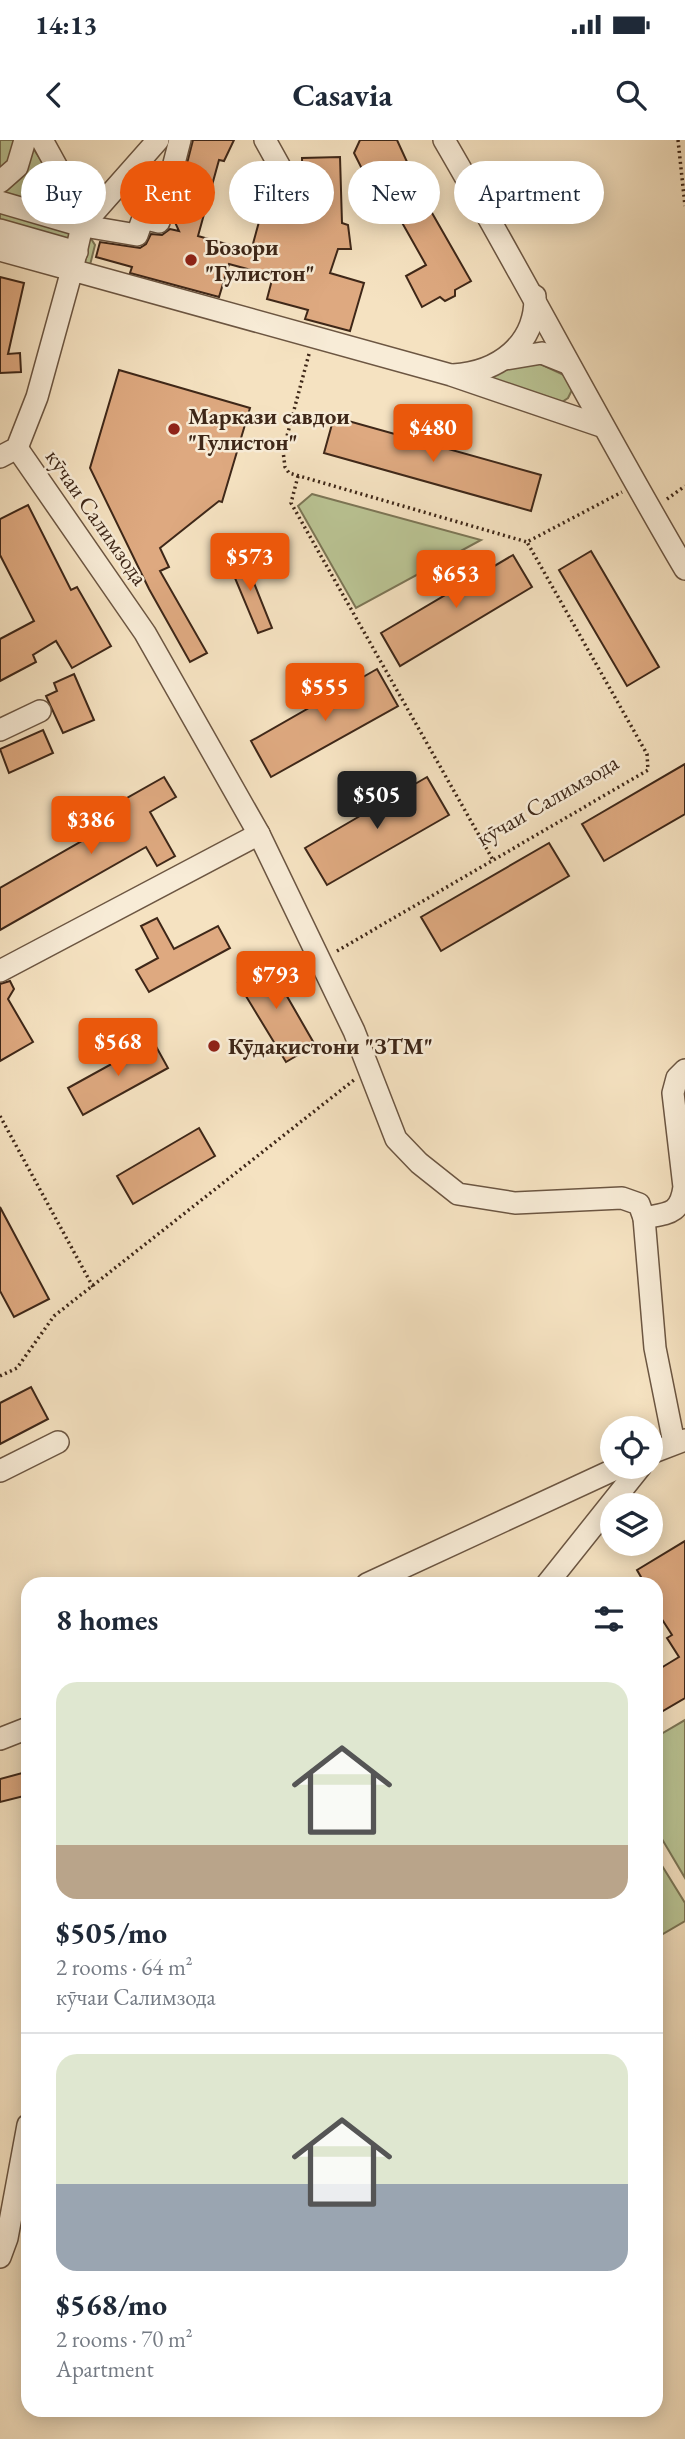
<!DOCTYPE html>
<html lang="en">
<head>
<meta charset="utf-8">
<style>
	:root { --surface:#fff; --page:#f2f2f3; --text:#1f2937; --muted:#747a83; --line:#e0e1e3; --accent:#ea580c }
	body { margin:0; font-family:"EB Garamond",serif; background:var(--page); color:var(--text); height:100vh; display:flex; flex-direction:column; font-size:26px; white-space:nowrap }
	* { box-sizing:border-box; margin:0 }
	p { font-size:23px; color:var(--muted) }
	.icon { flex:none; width:38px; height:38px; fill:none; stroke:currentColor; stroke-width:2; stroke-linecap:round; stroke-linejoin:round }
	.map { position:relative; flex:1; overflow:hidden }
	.sheet { position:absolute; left:21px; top:1437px; width:642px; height:840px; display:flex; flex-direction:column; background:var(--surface); border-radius:21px; box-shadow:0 4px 18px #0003 }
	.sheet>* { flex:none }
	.top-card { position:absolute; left:21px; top:21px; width:644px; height:63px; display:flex; gap:14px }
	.tools { position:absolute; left:600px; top:1276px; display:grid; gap:14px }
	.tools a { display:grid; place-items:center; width:63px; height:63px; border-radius:50%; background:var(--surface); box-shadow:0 4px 18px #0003; font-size:35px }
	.price { position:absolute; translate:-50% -60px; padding:0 16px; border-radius:7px; background:var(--accent); color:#fff; font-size:23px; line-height:46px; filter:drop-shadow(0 2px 4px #0008) }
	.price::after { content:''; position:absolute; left:50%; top:42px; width:21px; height:16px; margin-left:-10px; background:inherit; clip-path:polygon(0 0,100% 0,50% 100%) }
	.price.selected { background:#222; color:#fff }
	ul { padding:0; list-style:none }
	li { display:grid; align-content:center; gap:14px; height:371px; padding:0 35px }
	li+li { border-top:2px solid var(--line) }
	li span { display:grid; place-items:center; height:217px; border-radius:21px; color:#555 }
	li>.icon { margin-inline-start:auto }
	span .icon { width:126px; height:126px; fill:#fffc; stroke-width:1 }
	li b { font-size:30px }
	h2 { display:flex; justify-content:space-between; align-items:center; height:84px; padding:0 35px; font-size:30px }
	.chip { padding:0 24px; border-radius:32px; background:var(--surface); box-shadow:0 4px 18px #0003; font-size:24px; line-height:63px }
	.chip.selected { background:var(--accent); color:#fff }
	.status { display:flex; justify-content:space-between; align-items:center; height:49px; padding:0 35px; background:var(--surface); direction:ltr }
	.status svg { height:19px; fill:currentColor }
	header { display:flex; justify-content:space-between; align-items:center; height:91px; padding:0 35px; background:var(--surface); font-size:32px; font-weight:700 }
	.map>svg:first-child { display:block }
	.green { fill:#bac494; stroke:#7c7656; stroke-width:2 }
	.building { fill:#dea980; stroke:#3e2718; stroke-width:2 }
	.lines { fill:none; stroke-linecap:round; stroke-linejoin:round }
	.minor-casing { stroke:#6c5642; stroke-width:24 }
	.path { stroke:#3e2718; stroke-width:3.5; stroke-dasharray:2 3.5; stroke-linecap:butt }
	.minor { stroke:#f8ecd7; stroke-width:21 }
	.poi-dot { fill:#8f2418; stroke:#f8ecd7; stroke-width:2.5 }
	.labels { text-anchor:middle; stroke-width:5; stroke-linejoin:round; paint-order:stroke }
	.poi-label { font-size:23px; font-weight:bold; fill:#3e2718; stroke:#f8ecd7; text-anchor:start }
	.street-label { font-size:23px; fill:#3e2718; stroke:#f8ecd7 }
</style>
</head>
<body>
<div class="status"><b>14:13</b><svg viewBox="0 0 49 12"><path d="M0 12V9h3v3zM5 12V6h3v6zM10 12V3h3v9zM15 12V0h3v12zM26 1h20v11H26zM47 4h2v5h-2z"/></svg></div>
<header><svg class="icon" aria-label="back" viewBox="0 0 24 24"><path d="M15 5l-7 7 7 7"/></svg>Casavia<svg class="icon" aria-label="search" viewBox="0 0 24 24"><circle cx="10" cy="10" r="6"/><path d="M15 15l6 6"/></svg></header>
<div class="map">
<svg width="685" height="2299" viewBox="0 0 685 2299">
	<rect width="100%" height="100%" fill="#f5e2c1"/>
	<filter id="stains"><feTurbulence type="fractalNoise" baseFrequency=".00286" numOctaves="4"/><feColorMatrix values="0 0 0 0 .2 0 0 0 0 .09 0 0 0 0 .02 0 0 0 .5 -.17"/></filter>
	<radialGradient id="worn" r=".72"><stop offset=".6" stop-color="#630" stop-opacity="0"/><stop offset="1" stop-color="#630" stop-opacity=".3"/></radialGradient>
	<!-- green -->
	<g class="green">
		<polygon points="0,0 28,0 95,105 89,129 0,104"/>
		<polygon points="534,221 566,236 572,250 568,258 559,264 482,236"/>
		<polygon points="312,354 481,400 356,468 298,366"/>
		<polygon points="685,1580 685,1738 656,1689 656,1597"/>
		<polygon points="656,1716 685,1763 685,1781 656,1798"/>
	</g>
	<!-- building -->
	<g class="building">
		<polygon points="193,0 234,0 224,21 219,20 198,96 251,111 265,60 303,71 302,18 340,17 342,83 348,85 351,109 338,109 330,133 364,143 350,191 305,179 308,170 267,159 273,136 229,124 219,157 130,133 132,127 96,117 100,102 140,108 146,104 151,94 162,95 170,89 179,91 173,78"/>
		<polygon points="360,0 397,0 424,59 471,141 455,150 455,156 445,161 440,157 422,167 406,136 426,125 400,79 388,80 395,71 378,38 365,35 354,13"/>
		<polygon points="0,137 24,143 8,214 20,213 21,232 0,233"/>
		<polygon points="119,230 250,268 222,362 219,361 160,408 169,427 160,431 207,513 190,522 149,449 90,328"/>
		<polygon points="334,277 541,335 531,371 324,313"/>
		<polygon points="28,365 71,450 77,447 111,506 72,528 56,501 33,515 36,522 0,541 0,499 34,481 0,415 0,379"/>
		<polygon points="591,411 659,527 627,546 559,430"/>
		<polygon points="242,413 272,488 258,493 227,419"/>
		<polygon points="513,415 532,447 400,526 381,493"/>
		<polygon points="377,529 398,566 271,637 251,601"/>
		<polygon points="74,534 94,580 63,593 46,556 57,551 54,543"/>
		<polygon points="43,590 53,613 9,633 0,609"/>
		<polygon points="685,624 685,674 604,721 582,684"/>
		<polygon points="164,637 176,657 150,672 175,716 157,726 146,707 0,790 0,748 127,675 120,662"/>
		<polygon points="427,637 449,675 327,745 305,708"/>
		<polygon points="549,703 569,736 441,811 421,777"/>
		<polygon points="157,778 174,809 218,786 230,808 149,852 136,830 158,818 141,786"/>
		<polygon points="265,818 315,905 286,922 238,843 251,836 247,829"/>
		<polygon points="10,841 14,849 8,859 33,902 0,921 0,844"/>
		<polygon points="153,901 168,928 83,975 68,948"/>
		<polygon points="199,988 215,1016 133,1064 117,1036"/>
		<polygon points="0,1067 49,1159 14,1177 0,1151"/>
		<polygon points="31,1247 48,1279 0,1304 0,1263"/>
		<polygon points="685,1401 685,1558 656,1575 656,1531 679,1517 667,1498 672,1495 656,1470 656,1444 645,1444 637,1430"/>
		<polygon points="26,1632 28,1655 0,1662 0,1639"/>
	</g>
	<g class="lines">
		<!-- minor casing -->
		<g class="minor-casing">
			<g id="minor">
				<polyline points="42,0 90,87 137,95 143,78 159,82 180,0"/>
				<polyline points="265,0 290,45"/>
				<path d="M444,0c83,142 158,288 241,429"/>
				<polyline points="0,42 17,27 25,0"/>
				<polyline points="0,62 82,86"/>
				<polyline points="82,86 158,0"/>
				<polyline points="0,90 77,112"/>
				<polyline points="0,110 72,130 82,86"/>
				<polyline points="505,219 542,213 567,223"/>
				<path d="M453,235c45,-3 83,-30 82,-79"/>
				<polyline points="17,308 145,493 259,694 354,891 396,999 419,1023 458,1054 515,1063 622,1058 639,1064 644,1078 655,1208 674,1303"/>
				<polyline points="0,317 17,308 37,257 72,130 451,235 601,286"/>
				<polyline points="0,590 40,571"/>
				<polyline points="0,831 259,694"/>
				<path d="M644,1078c24,-5 36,-3 40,-31l-11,-94 4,-15 8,-8"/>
				<polyline points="651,1313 685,1300"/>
				<polyline points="0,1331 58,1302"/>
				<polyline points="367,1444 622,1326"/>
				<polyline points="547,1444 641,1326"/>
				<polyline points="0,1599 28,1588"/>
				<polyline points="0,2117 7,2098 28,1985"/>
			</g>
		</g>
		<!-- path -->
		<g class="path">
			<polyline points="678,0 685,66"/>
			<polyline points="309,214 283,311 285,327 289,333 527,402"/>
			<polyline points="298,336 291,363 493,720"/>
			<polyline points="667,359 685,346"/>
			<polyline points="337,811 648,630 647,614 527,402 622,352"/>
			<polyline points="0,976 93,1147"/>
			<polyline points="0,1236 17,1228 54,1176 354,940"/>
		</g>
		<!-- minor -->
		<use href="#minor" class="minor"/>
	</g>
	<!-- markers -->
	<g class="poi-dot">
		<circle cx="191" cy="120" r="7"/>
		<circle cx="174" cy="289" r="7"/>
		<circle cx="214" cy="906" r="7"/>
	</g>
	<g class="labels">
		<!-- poi labels -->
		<g class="poi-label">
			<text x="205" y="115">Бозори<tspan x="205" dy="26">"Гулистон"</tspan></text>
			<text x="188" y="284">Маркази савдои<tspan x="188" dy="26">"Гулистон"</tspan></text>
			<text x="228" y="914">Кӯдакистони "ЗТМ"</text>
		</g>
		<!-- street labels -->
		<g class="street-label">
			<text transform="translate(97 377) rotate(55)" y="8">кӯчаи Салимзода</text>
			<text transform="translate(547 660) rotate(-30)" y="8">кӯчаи Салимзода</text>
		</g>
	</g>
	<rect width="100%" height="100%" filter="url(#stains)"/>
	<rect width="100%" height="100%" fill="url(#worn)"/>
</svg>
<div class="tools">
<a><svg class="icon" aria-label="locate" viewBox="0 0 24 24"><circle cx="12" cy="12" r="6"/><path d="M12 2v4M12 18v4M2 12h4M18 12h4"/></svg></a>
<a><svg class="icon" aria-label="layers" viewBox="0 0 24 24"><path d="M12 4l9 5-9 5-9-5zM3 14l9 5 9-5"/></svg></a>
</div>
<b class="price" style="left:433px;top:324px">$480</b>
<b class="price" style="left:250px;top:453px">$573</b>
<b class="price" style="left:456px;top:470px">$653</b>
<b class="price" style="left:325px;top:583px">$555</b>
<b class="price selected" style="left:377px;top:691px">$505</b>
<b class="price" style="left:91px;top:716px">$386</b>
<b class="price" style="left:276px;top:871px">$793</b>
<b class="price" style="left:118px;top:938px">$568</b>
<div class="top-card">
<a class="chip">Buy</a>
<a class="chip selected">Rent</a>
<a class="chip">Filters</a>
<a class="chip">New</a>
<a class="chip">Apartment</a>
</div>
<section class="sheet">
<h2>8 homes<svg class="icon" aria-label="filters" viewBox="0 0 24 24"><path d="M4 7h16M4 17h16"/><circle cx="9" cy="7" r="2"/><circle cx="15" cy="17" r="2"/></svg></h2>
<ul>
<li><span style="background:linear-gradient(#dfe7d0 75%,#b9a48a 0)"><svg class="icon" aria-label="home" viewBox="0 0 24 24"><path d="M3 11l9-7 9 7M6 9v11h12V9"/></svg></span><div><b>$505/mo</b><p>2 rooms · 64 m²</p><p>кӯчаи Салимзода</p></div></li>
<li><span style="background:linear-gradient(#dfe7d0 60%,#9aa5b1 0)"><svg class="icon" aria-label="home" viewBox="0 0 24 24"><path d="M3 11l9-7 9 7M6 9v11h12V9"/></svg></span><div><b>$568/mo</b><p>2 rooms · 70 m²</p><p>Apartment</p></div></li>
</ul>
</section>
</div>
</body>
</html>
